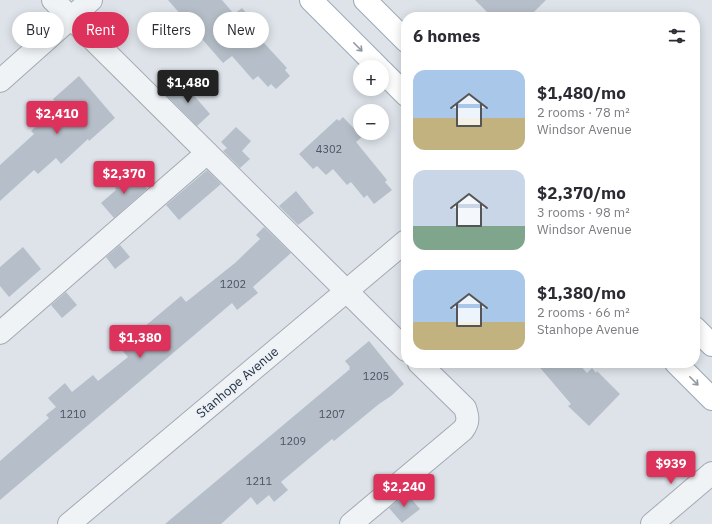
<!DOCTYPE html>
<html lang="en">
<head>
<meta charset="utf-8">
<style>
	:root { --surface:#fff; --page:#f7f7f7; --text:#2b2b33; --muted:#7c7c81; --accent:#dd325c }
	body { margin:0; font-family:"IBM Plex Sans",sans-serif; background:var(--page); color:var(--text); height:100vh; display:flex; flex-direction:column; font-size:15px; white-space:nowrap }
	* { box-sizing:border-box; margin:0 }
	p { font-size:13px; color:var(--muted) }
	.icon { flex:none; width:22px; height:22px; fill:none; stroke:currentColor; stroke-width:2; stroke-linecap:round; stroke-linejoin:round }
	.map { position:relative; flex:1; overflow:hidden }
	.details { position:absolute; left:401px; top:12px; width:299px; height:356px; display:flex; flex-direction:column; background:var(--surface); border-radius:16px; box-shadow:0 2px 10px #0003 }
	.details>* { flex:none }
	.top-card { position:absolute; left:12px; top:12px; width:329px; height:36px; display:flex; gap:8px }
	.fabs { position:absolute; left:353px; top:60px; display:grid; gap:8px }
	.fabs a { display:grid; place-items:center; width:36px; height:36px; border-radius:50%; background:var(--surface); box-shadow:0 2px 10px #0003; font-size:20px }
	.price { position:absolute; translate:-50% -34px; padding:0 9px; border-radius:4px; background:var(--accent); color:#fff; font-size:13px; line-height:26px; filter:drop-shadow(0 1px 2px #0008) }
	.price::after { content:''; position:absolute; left:50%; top:24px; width:12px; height:9px; margin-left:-6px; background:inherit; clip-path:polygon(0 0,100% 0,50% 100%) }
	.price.on { background:#222; color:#fff }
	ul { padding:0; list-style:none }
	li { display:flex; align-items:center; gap:12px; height:100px; padding:0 12px }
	li span { display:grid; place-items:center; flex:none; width:112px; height:80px; border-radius:12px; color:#555 }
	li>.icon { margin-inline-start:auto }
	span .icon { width:48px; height:48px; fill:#fffc; stroke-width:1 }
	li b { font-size:17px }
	h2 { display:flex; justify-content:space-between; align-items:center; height:48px; padding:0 12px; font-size:17px }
	.tag { padding:0 14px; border-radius:18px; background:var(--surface); box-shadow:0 2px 10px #0003; font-size:14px; line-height:36px }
	.tag.on { background:var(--accent); color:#fff }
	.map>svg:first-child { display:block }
	.building { fill:#b6bfc9 }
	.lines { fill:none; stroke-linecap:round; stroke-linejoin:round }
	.minor-casing { stroke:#a2aab3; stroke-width:24 }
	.major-casing { stroke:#9ba8b6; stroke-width:24 }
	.minor { stroke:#f0f3f6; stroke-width:22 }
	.major { stroke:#fff; stroke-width:22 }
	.oneway { stroke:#9298a0 }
	.labels { text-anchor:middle; stroke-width:4; stroke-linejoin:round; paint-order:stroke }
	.number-label { font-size:11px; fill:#495463 }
	.street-label { font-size:13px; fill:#253141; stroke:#ecf1f6 }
</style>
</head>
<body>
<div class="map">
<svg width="712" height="524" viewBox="0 0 712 524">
	<rect width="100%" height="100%" fill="#dde3e9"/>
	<!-- building -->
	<g class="building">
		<polygon points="168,0 222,0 234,14 242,8 258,26 253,31 287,68 285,70 290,76 276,89 271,84 268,87 258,76 253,80 232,56 223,63"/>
		<polygon points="475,0 546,0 529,17 492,17"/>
		<polygon points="79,76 115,118 89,141 88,139 61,164 56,158 38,174 34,170 0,201 0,165 34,134 31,131 59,106 53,99"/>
		<polygon points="182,82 210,114 197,126 166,95"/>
		<polygon points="343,117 362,137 356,142 387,180 385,182 392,190 374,204 367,195 364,198 351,182 347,185 333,169 326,175 317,166 313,169 299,154 337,119 339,121"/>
		<polygon points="236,127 251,141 242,151 250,159 240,168 223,151 227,148 221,142"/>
		<polygon points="207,170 221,184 179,220 166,205"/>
		<polygon points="133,173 147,189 114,218 101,203 116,190 115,188"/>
		<polygon points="296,191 314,213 298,225 279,206"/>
		<polygon points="264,227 291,253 253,287 258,293 237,310 232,303 0,500 0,461 49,418 46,415 56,407 48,398 65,383 72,392 93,375 98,381 128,357 122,350 140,335 138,332 181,296 186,302 235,263 260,239 256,235"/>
		<polygon points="120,245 130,257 115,269 106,257"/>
		<polygon points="23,247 41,269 9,297 0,286 0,267"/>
		<polygon points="66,292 77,305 62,318 51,305"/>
		<polygon points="369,341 404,384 391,396 379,404 334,441 332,439 281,482 288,490 274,502 269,495 257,505 251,497 221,524 165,524 350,369 349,368 350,367 345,361"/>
		<polygon points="536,363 578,363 587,373 592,368 596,373 597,371 620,394 589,426 568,406 571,404"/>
		<polygon points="407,494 420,509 402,523 389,508"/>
	</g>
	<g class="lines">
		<!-- minor casing -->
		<g class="minor-casing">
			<g id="minor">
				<polyline points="53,0 406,350"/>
				<polyline points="0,81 91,0"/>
				<polyline points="0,333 207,153"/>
				<polyline points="69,524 406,241"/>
				<path d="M351,524l112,-94c6,-8 5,-13 2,-22l-46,-45"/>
				<polyline points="652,524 712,473"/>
			</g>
		</g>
		<!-- major casing -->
		<g class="major-casing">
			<g id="major">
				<polyline points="311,0 378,67"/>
				<polyline points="365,0 406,41"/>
				<polyline points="382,71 406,95"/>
				<polyline points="695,328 712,345"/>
				<polyline points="676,363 712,399"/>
			</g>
		</g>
		<!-- minor -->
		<use href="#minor" class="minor"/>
		<!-- major -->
		<use href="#major" class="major"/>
	</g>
	<!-- one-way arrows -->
	<defs><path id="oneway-shaft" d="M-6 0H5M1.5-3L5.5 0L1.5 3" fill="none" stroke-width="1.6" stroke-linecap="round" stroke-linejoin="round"/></defs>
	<g class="oneway">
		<use href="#oneway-shaft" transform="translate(358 47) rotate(45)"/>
		<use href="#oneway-shaft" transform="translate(694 381) rotate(45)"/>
	</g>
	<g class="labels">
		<!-- number labels -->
		<g class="number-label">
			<text x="329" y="153">4302</text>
			<text x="233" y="288">1202</text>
			<text x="376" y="380">1205</text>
			<text x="73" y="418">1210</text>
			<text x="332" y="418">1207</text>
			<text x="293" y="445">1209</text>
			<text x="259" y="485">1211</text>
		</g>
		<!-- street labels -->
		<g class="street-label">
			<text transform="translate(237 382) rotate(-40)" y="5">Stanhope Avenue</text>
		</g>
	</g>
</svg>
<div class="fabs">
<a>+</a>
<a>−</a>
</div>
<b class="price on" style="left:188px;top:104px">$1,480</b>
<b class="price" style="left:57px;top:135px">$2,410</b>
<b class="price" style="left:124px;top:195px">$2,370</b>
<b class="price" style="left:140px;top:359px">$1,380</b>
<b class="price" style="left:671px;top:485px">$939</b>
<b class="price" style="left:404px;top:508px">$2,240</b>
<div class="top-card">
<a class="tag">Buy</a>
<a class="tag on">Rent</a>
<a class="tag">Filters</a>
<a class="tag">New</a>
</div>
<section class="details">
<h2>6 homes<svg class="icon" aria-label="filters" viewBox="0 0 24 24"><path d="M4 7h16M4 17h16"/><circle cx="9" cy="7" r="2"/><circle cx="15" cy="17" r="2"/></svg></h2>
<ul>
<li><span style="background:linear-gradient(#a9c7e8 60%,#c2b280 0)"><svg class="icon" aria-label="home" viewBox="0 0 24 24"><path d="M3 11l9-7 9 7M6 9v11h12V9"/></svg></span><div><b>$1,480/mo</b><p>2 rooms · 78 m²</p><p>Windsor Avenue</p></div></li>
<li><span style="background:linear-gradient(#c9d6e8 70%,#7fa58c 0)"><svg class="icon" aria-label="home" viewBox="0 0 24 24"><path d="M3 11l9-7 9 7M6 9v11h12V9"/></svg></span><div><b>$2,370/mo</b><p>3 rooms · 98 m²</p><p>Windsor Avenue</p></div></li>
<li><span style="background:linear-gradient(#a9c7e8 65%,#c2b280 0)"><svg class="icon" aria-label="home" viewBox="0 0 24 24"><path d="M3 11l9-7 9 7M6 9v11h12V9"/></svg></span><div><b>$1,380/mo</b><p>2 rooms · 66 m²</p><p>Stanhope Avenue</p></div></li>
</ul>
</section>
</div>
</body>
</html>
